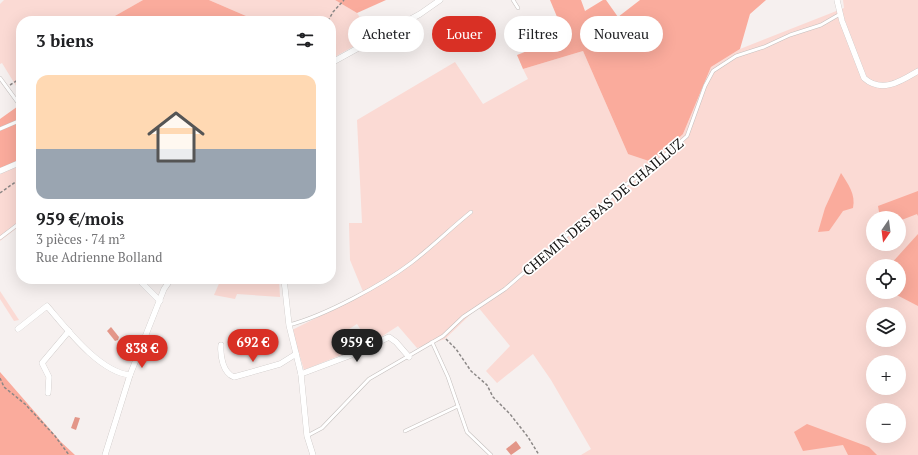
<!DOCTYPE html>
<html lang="fr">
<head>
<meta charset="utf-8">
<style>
	:root { --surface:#fff; --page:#f6f6f6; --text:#202124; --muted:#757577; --line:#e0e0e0; --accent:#d93025 }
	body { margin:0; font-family:"PT Serif",serif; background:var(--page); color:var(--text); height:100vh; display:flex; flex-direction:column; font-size:15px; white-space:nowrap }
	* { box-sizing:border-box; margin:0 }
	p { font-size:13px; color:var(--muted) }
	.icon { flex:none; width:22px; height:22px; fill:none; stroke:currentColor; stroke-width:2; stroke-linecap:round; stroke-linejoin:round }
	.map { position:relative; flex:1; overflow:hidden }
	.sheet { position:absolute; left:16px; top:16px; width:320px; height:268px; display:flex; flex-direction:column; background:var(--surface); border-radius:16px; box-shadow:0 4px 16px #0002 }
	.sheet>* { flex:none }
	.banner { position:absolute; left:348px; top:16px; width:380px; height:36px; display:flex; gap:8px }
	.needle { width:26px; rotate:194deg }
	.fabs { position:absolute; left:866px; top:211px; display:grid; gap:8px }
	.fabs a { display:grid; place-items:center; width:40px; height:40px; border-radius:50%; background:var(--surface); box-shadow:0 4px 16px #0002; font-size:20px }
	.price { position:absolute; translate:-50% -34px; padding:0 9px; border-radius:14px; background:var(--accent); color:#fff; font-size:13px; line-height:26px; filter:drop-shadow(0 1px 2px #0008) }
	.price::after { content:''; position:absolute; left:50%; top:24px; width:12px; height:9px; margin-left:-6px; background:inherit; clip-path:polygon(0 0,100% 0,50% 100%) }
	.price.selected { background:#222; color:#fff }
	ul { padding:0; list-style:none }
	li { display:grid; align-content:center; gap:8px; height:212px; padding:0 20px }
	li+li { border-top:1px solid var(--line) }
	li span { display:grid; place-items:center; height:124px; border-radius:12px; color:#555 }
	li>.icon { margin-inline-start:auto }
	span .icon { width:72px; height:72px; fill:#fffc; stroke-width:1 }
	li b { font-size:17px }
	h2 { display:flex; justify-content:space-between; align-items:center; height:48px; padding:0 20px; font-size:17px }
	.chip { padding:0 14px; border-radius:18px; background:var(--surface); box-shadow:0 4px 16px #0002; font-size:14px; line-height:36px }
	.chip.selected { background:var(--accent); color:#fff }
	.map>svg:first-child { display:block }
	.green { fill:#fbdad4; fill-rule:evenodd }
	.forest { fill:#faab9c }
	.water { fill:#e39688 }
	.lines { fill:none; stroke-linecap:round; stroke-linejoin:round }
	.service-casing { stroke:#c4bfbd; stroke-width:4 }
	.minor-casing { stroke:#c4bfbd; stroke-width:6 }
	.path { stroke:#8b8786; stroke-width:1.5; stroke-dasharray:3 2; stroke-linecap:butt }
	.service { stroke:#fff; stroke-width:3 }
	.minor { stroke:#fff; stroke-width:5.5 }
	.labels { text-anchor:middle; stroke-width:3.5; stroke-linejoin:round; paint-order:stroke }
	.street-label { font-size:14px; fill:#131211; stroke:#fff }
</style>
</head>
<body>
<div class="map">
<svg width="918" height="455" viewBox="0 0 918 455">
	<rect width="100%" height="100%" fill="#f6f0ef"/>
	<!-- green -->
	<g class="green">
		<polygon points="4,0 143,0 106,21 21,21 21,94 2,63 0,64 0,4"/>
		<polygon points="209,0 335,0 357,13 372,36 331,59 331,21 258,21"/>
		<path d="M843,0h75v455h-337l10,-6 -40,-69 -18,-26 -36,29 -11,-12 24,-25 -32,-39 -33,32 -28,9 -19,-22 -28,18 -13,-20 -16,10 10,17 -47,19 -12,-40 72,-36 -14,-34 -1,-37h13l-5,-103 98,-58 28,42 45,-25 -5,-10 60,-18 45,103 55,-20 28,-67 29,-18 104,-41zM873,218h26v26h-26zM873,266h26v26h-26zM873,314h26v26h-26zM873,362h26v26h-26zM873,410h26v26h-26z"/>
		<polygon points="21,165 21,225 0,241 0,174"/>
		<polygon points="221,279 279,279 280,297 237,294 235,299 214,295"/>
		<polygon points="0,291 19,320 14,321 0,299"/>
	</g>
	<!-- forest -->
	<g class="forest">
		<polygon points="143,0 209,0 258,21 106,21"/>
		<polygon points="335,0 386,0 357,13"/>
		<polygon points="550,0 581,0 585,11 603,0 606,0 618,17 640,0 766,0 750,14 740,49 711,67 683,134 652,162 628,154 583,51 523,69 517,55 565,36"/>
		<polygon points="21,104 21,161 0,168 0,119"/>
		<path d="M841,173c7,11 15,21 12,35l-10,3 -14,20 -11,1 7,-24z"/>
		<polygon points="918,191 918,216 917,214 899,221 899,218 880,218 878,206"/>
		<polygon points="918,234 918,306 891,292 899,292 899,266 889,266"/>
		<polygon points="0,372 61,442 75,455 0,455"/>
		<polygon points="807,424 869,447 877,455 848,455 843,445 803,451 794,432"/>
	</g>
	<!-- water -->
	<g class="water">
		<polygon points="111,327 119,337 118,340 115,341 107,331"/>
		<polygon points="75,417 80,418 76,430 71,428"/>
		<polygon points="516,441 521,448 511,455 506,449"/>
	</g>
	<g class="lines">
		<!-- service casing -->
		<g class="service-casing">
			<g id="service">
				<polyline points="513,0 518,8"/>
				<polyline points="0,78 19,104"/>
				<polyline points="0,129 21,120"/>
				<polyline points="0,238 21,222"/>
				<path d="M289,325c35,-9 93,-40 122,-62 21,-16 40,-35 60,-51"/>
				<polyline points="432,342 448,377 467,432 491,455"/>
				<polyline points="405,431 458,406"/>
				<polyline points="307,436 322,428 369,379 443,336 463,317 505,289 620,189 655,164 677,145 687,136 705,86 713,71 736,56 764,47 790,35 821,25 840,14"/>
			</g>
		</g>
		<!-- minor casing -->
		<g class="minor-casing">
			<g id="minor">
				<path d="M837,0l5,21 22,57c18,16 37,3 54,-7"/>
				<polyline points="331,63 420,14 440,0"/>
				<polyline points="0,171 21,162"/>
				<polyline points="138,279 160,301"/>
				<polyline points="284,279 289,325 301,374 307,436 313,455"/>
				<path d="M18,329l29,-23c19,22 52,66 83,69"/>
				<path d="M221,345c-1,11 2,28 13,32l46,-13 16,-10"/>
				<polyline points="301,374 354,354 389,337 396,342 409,357"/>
				<polyline points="48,393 49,377 42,363 69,331"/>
				<polyline points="105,455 130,375 164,289 171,279"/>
			</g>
		</g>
		<!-- path -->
		<g class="path">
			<polyline points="328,21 333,12 344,0"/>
			<polyline points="10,85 21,78"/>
			<polyline points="0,193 21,178"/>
			<polyline points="446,339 456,349 471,371 487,385 493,397 510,414 528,437 539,455"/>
			<polyline points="0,378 4,387 25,404 55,436 69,455"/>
		</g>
		<!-- service -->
		<use href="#service" class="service"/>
		<!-- minor -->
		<use href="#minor" class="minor"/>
	</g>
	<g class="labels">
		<!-- street labels -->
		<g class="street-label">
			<text transform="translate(603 207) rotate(-40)" y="5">CHEMIN DES BAS DE CHAILLUZ</text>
		</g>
	</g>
</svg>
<div class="fabs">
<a><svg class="needle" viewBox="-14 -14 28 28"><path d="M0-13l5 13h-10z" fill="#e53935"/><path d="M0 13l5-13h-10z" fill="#757577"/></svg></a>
<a><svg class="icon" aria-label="locate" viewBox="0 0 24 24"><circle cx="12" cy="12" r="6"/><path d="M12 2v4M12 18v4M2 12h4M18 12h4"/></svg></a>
<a><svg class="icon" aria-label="layers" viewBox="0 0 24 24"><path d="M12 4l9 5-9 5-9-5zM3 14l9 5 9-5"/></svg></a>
<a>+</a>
<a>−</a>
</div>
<b class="price" style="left:253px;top:363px">692 €</b>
<b class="price selected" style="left:357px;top:363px">959 €</b>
<b class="price" style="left:142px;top:369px">838 €</b>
<div class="banner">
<a class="chip">Acheter</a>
<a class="chip selected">Louer</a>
<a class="chip">Filtres</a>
<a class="chip">Nouveau</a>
</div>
<section class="sheet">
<h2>3 biens<svg class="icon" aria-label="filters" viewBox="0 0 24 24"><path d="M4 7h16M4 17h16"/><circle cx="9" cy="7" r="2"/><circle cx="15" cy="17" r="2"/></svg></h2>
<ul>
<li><span style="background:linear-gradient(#ffd9b3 60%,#9aa5b1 0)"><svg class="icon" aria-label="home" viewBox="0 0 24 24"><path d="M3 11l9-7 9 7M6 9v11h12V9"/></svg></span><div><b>959 €/mois</b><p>3 pièces · 74 m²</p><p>Rue Adrienne Bolland</p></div></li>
</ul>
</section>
</div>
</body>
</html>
